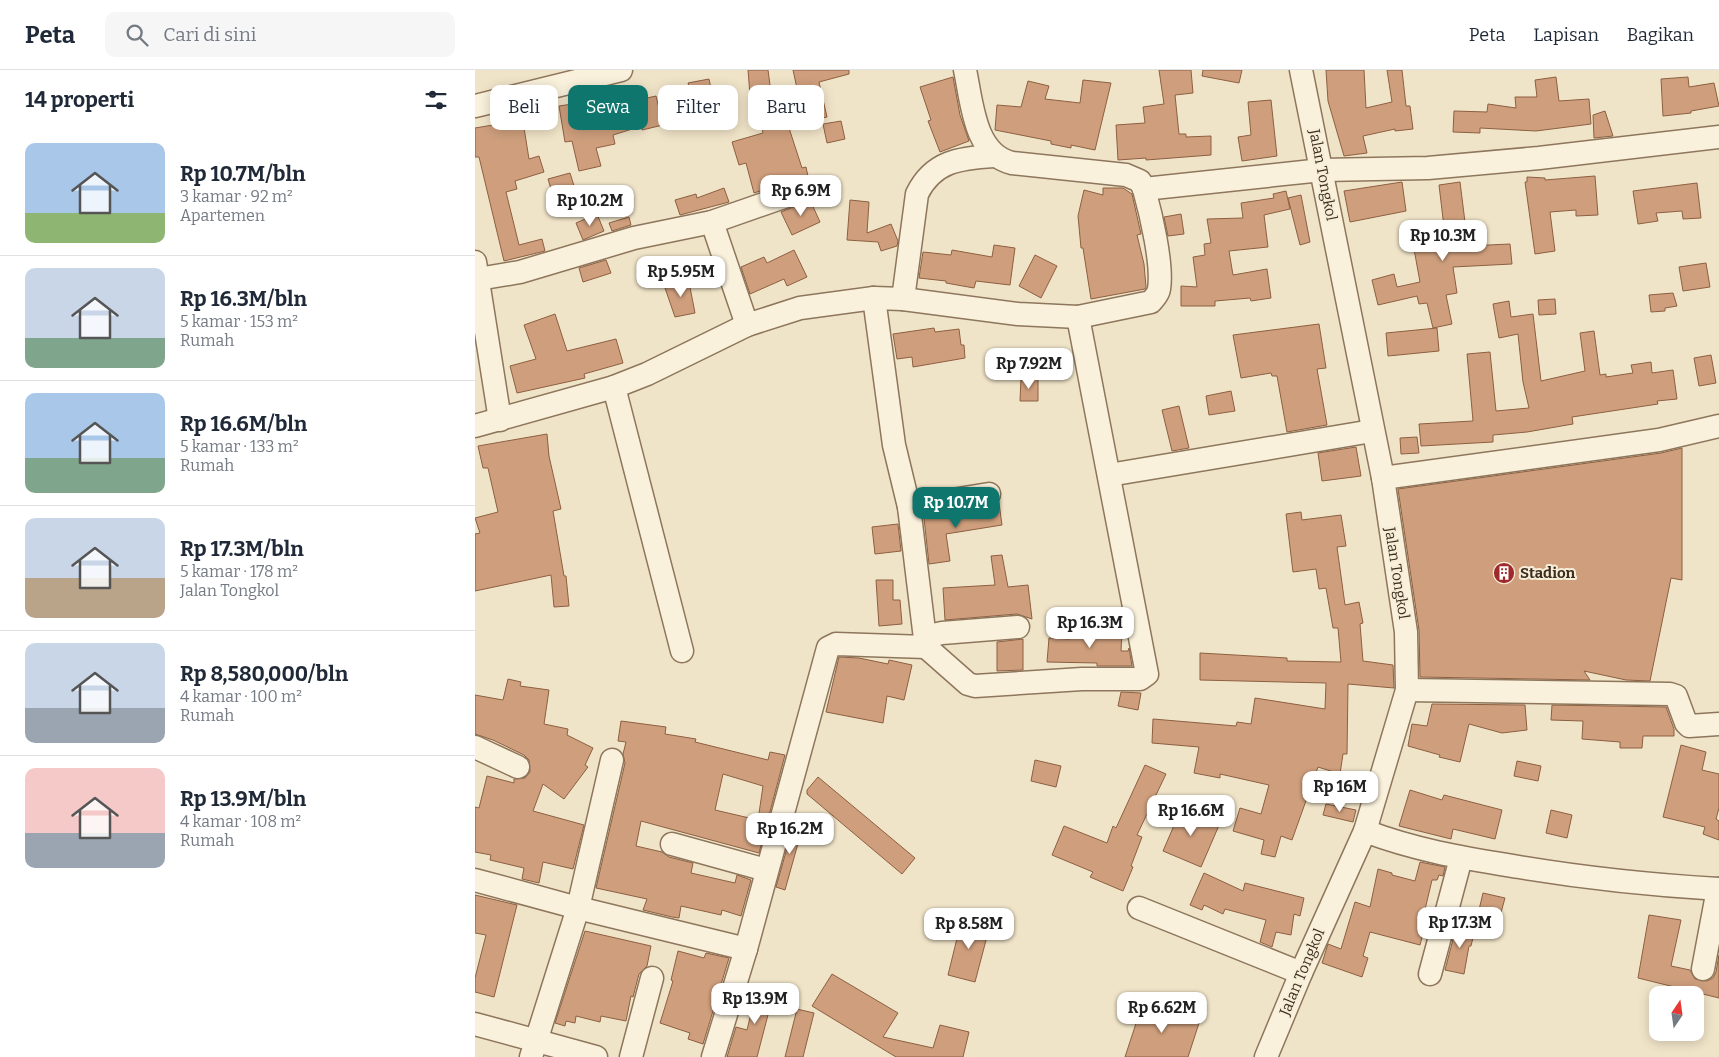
<!DOCTYPE html>
<html lang="id">
<head>
<meta charset="utf-8">
<style>
	:root { --surface:#fff; --page:#f6f6f7; --text:#1f2937; --muted:#747a83; --line:#e0e1e3; --accent:#0f766e }
	body { margin:0; font-family:Bitter,serif; background:var(--page); color:var(--text); height:100vh; display:flex; flex-direction:column; font-size:19px; white-space:nowrap }
	* { box-sizing:border-box; margin:0 }
	p { font-size:16px; color:var(--muted) }
	.icon { flex:none; width:28px; height:28px; fill:none; stroke:currentColor; stroke-width:2; stroke-linecap:round; stroke-linejoin:round }
	.map { position:relative; flex:1; overflow:hidden }
	.sheet { display:flex; flex-direction:column; background:var(--surface); width:475px }
	.sheet>* { flex:none }
	.guide { position:absolute; left:15px; top:15px; width:475px; height:45px; display:flex; gap:10px }
	.needle { width:32px; rotate:13deg }
	.controls { position:absolute; left:1174px; top:916px; display:grid; gap:10px }
	.controls a { display:grid; place-items:center; width:55px; height:55px; border-radius:10px; background:var(--surface); box-shadow:0 2px 12px #0003; font-size:25px }
	.price { position:absolute; translate:-50% -42px; padding:0 11px; border-radius:10px; background:#fff; color:#222; font-size:16px; line-height:32px; filter:drop-shadow(0 1px 2px #0008) }
	.price::after { content:''; position:absolute; left:50%; top:30px; width:15px; height:11px; margin-left:-8px; background:inherit; clip-path:polygon(0 0,100% 0,50% 100%) }
	.price.current { background:var(--accent); color:#fff }
	ul { padding:0; list-style:none }
	li { display:flex; align-items:center; gap:15px; height:125px; padding:0 25px }
	li+li { border-top:1px solid var(--line) }
	li span { display:grid; place-items:center; flex:none; width:140px; height:100px; border-radius:10px; color:#555 }
	li>.icon { margin-inline-start:auto }
	span .icon { width:60px; height:60px; fill:#fffc; stroke-width:1 }
	li b { font-size:21px }
	h2 { display:flex; justify-content:space-between; align-items:center; height:60px; padding:0 25px; font-size:21px }
	.chip { padding:0 18px; border-radius:10px; background:var(--surface); box-shadow:0 2px 12px #0003; font-size:18px; line-height:45px }
	.chip.current { background:var(--accent); color:#fff }
	header { display:flex; align-items:center; gap:30px; box-sizing:border-box; height:70px; padding:0 25px; background:var(--surface); border-bottom:1px solid var(--line) }
	header strong { font-size:24px }
	nav { display:flex; gap:28px; margin-inline-start:auto; font-size:18px }
	.search { width:350px; height:45px; background:var(--page); display:flex; align-items:center; gap:12px; box-sizing:border-box; padding:0 18px; border-radius:10px; color:var(--muted); font-size:19px }
	main { display:flex; flex:1; min-height:0 }
	.map>svg:first-child { display:block }
	.building { fill:#cf9f7d; stroke:#8d5f41; fill-rule:evenodd }
	.lines { fill:none; stroke-linecap:round; stroke-linejoin:round }
	.minor-casing { stroke:#8d765c; stroke-width:25 }
	.minor { stroke:#faf1dc; stroke-width:22 }
	.labels { text-anchor:middle; stroke-width:4; stroke-linejoin:round; paint-order:stroke }
	.street-label { font-size:15px; fill:#3d2e20; stroke:#f7eed8 }
	.poi-label { font-size:15px; font-weight:bold; fill:#3d2e20; stroke:#f7eed8; text-anchor:start }
</style>
</head>
<body>
<header>
<strong>Peta</strong>
<div class="search"><svg class="icon" aria-label="search" viewBox="0 0 24 24"><circle cx="10" cy="10" r="6"/><path d="M15 15l6 6"/></svg>Cari di sini</div>
<nav><a>Peta</a><a>Lapisan</a><a>Bagikan</a></nav>
</header>
<main>
<section class="sheet">
<h2>14 properti<svg class="icon" aria-label="filters" viewBox="0 0 24 24"><path d="M4 7h16M4 17h16"/><circle cx="9" cy="7" r="2"/><circle cx="15" cy="17" r="2"/></svg></h2>
<ul>
<li><span style="background:linear-gradient(#a9c7e8 70%,#8fb573 0)"><svg class="icon" aria-label="home" viewBox="0 0 24 24"><path d="M3 11l9-7 9 7M6 9v11h12V9"/></svg></span><div><b>Rp 10.7M/bln</b><p>3 kamar · 92 m²</p><p>Apartemen</p></div></li>
<li><span style="background:linear-gradient(#c9d6e8 70%,#7fa58c 0)"><svg class="icon" aria-label="home" viewBox="0 0 24 24"><path d="M3 11l9-7 9 7M6 9v11h12V9"/></svg></span><div><b>Rp 16.3M/bln</b><p>5 kamar · 153 m²</p><p>Rumah</p></div></li>
<li><span style="background:linear-gradient(#a9c7e8 65%,#7fa58c 0)"><svg class="icon" aria-label="home" viewBox="0 0 24 24"><path d="M3 11l9-7 9 7M6 9v11h12V9"/></svg></span><div><b>Rp 16.6M/bln</b><p>5 kamar · 133 m²</p><p>Rumah</p></div></li>
<li><span style="background:linear-gradient(#c9d6e8 60%,#b9a48a 0)"><svg class="icon" aria-label="home" viewBox="0 0 24 24"><path d="M3 11l9-7 9 7M6 9v11h12V9"/></svg></span><div><b>Rp 17.3M/bln</b><p>5 kamar · 178 m²</p><p>Jalan Tongkol</p></div></li>
<li><span style="background:linear-gradient(#c9d6e8 65%,#9aa5b1 0)"><svg class="icon" aria-label="home" viewBox="0 0 24 24"><path d="M3 11l9-7 9 7M6 9v11h12V9"/></svg></span><div><b>Rp 8,580,000/bln</b><p>4 kamar · 100 m²</p><p>Rumah</p></div></li>
<li><span style="background:linear-gradient(#f6c9c9 65%,#9aa5b1 0)"><svg class="icon" aria-label="home" viewBox="0 0 24 24"><path d="M3 11l9-7 9 7M6 9v11h12V9"/></svg></span><div><b>Rp 13.9M/bln</b><p>4 kamar · 108 m²</p><p>Rumah</p></div></li>
</ul>
</section>
<div class="map">
<svg width="1244" height="987" viewBox="0 0 1244 987">
	<rect width="100%" height="100%" fill="#f0e4c8"/>
	<!-- building -->
	<g class="building">
		<polygon points="273,0 293,0 297,30 323,23 318,0 374,0 374,4 344,12 352,47 313,55 327,98 331,97 334,111 322,109 279,123 271,93 264,95 257,72 288,63 278,24 275,25"/>
		<polygon points="684,0 716,0 718,23 700,25 704,64 711,64 711,67 736,66 736,85 671,90 671,88 643,90 641,55 670,53 668,37 689,34"/>
		<polygon points="728,0 767,0 764,13 727,6"/>
		<polygon points="851,0 889,0 891,38 917,32 912,0 927,0 931,36 935,36 938,59 920,61 920,59 888,66 892,83 869,86 853,31"/>
		<polygon points="478,7 485,45 494,71 465,82 453,51 456,50 445,17"/>
		<polygon points="1081,7 1084,31 1114,29 1116,54 1061,61 1005,58 1005,63 978,62 979,41 1012,42 1013,34 1041,38 1040,27 1062,27 1060,10"/>
		<polygon points="1213,7 1214,17 1239,13 1244,36 1216,41 1216,43 1188,46 1186,9"/>
		<polygon points="234,9 238,28 242,27 246,45 224,51 213,13"/>
		<polygon points="608,10 636,13 620,80 596,75 596,78 576,74 576,71 520,60 522,35 546,37 553,11 574,16 570,29 605,33"/>
		<polygon points="152,25 154,32 181,26 188,55 167,60 167,56 138,65 140,74 121,78 126,96 104,101 97,71 90,72 84,36 131,29 132,32"/>
		<polygon points="796,30 802,86 767,91 763,67 776,65 773,32"/>
		<polygon points="46,39 54,89 64,86 69,102 40,111 42,119 31,122 44,175 67,169 70,181 29,191 4,87 0,87 0,58 30,53 28,42"/>
		<polygon points="1130,41 1138,66 1119,68 1118,45"/>
		<polygon points="366,51 370,69 352,73 348,54"/>
		<polygon points="95,103 104,132 82,139 73,109"/>
		<polygon points="1120,106 1123,145 1101,146 1101,140 1075,142 1080,181 1060,184 1050,112 1052,112 1052,107 1070,108 1070,110"/>
		<polygon points="927,112 931,141 875,152 869,121"/>
		<polygon points="985,112 993,176 1035,174 1037,194 978,197 982,223 971,225 977,254 958,258 952,233 944,234 942,226 903,235 897,210 919,204 922,217 945,212 939,179 971,174 964,115"/>
		<polygon points="1222,113 1226,148 1208,149 1207,141 1181,143 1183,151 1163,154 1158,121"/>
		<polygon points="249,118 254,132 205,145 200,130 221,124 222,128"/>
		<polygon points="628,118 648,118 657,124 666,164 662,165 669,194 671,217 670,219 616,229 608,178 606,178 603,146 609,120 628,125"/>
		<polygon points="811,121 815,139 789,145 793,177 754,181 758,205 792,199 796,228 776,231 775,228 740,231 740,236 706,236 706,216 722,217 718,187 730,185 729,174 736,173 732,149 768,148 766,133 799,128 798,124"/>
		<polygon points="826,125 835,172 825,175 813,128"/>
		<polygon points="335,130 345,152 317,165 306,142"/>
		<polygon points="375,130 394,132 392,163 416,154 423,171 422,176 406,181 403,172 372,170"/>
		<polygon points="122,144 129,161 108,170 101,153"/>
		<polygon points="706,144 709,164 693,166 689,147"/>
		<polygon points="154,147 156,155 137,161 134,153"/>
		<polygon points="519,175 540,178 535,215 501,211 499,218 471,213 471,211 444,208 448,182 476,185 477,180 517,187"/>
		<polygon points="319,180 332,207 312,216 309,209 275,224 266,197 289,187 292,193"/>
		<polygon points="560,185 582,196 566,228 544,216"/>
		<polygon points="131,190 136,203 108,212 104,198"/>
		<polygon points="1231,193 1235,217 1208,221 1204,197"/>
		<polygon points="213,207 220,243 200,247 190,218"/>
		<polygon points="1198,223 1202,236 1190,238 1190,241 1176,242 1174,225"/>
		<polygon points="1080,229 1081,244 1064,245 1063,230"/>
		<polygon points="1034,231 1036,247 1058,244 1066,311 1110,301 1105,263 1119,261 1125,305 1131,304 1131,307 1158,303 1156,295 1176,292 1177,303 1198,300 1202,329 1182,331 1183,334 1097,347 1098,354 1052,362 1018,365 1018,372 946,376 944,354 998,351 992,284 1015,282 1021,341 1054,338 1048,312 1043,264 1024,268 1018,234"/>
		<polygon points="80,244 92,281 141,269 148,293 109,304 110,308 42,323 35,296 61,289 49,255"/>
		<polygon points="844,254 851,298 842,299 852,355 812,362 802,306 797,306 796,303 766,308 758,265"/>
		<polygon points="459,258 460,262 484,259 486,275 489,275 490,288 438,297 437,287 422,289 418,264"/>
		<polygon points="962,258 964,281 913,286 911,263"/>
		<polygon points="1236,285 1241,313 1224,316 1219,288"/>
		<polygon points="546,308 563,308 563,331 545,331"/>
		<polygon points="756,321 760,341 734,345 731,326"/>
		<polygon points="704,336 714,378 697,381 687,340"/>
		<polygon points="72,364 74,386 86,439 78,441 89,506 91,506 94,536 79,537 76,505 0,521 0,464 5,463 0,448 23,442 13,398 8,398 3,376"/>
		<polygon points="942,367 944,383 926,384 925,368"/>
		<polygon points="881,377 886,406 847,411 843,383"/>
		<polygon points="1207,378 1207,510 1196,508 1175,611 1151,610 1109,601 1115,610 945,607 944,560 923,419 1186,383"/>
		<polygon points="524,433 527,455 471,464 475,491 454,494 449,448 516,437"/>
		<polygon points="826,442 827,450 866,445 871,476 862,477 870,535 884,532 888,553 885,554 888,591 918,595 919,618 873,614 872,684 868,684 865,704 843,697 817,770 806,766 800,787 786,784 789,770 758,761 765,738 786,744 794,715 745,704 745,708 719,703 724,677 677,673 678,649 761,656 762,652 776,654 780,628 850,639 851,613 725,610 725,583 812,588 812,591 866,592 863,558 858,558 851,518 844,519 841,499 818,502 811,444"/>
		<polygon points="423,454 426,481 400,484 397,457"/>
		<polygon points="527,485 533,517 553,515 557,549 542,544 470,550 468,518 520,515 516,486"/>
		<polygon points="401,510 418,510 418,530 425,530 427,554 404,556"/>
		<polygon points="632,560 647,561 646,581 653,581 654,578 657,596 622,596 622,593 572,592 574,568 595,569 595,563 632,563"/>
		<polygon points="548,569 548,600 522,601 522,572"/>
		<polygon points="364,587 384,588 413,594 414,590 437,595 429,630 412,626 408,653 351,642"/>
		<polygon points="33,609 46,612 45,616 74,620 69,654 93,659 92,665 118,678 110,695 113,697 89,729 68,714 58,741 109,755 98,799 68,792 64,813 47,809 49,798 15,790 16,785 0,782 0,737 4,738 12,706 39,713 39,709 50,708 55,702 54,690 49,685 18,670 0,664 0,625 28,630"/>
		<polygon points="646,622 666,623 663,640 643,636"/>
		<polygon points="957,634 1050,635 1052,660 1027,663 994,654 985,692 964,687 965,685 933,676 937,654 952,656"/>
		<polygon points="1077,635 1191,637 1199,659 1199,666 1168,666 1167,678 1145,678 1145,672 1107,669 1108,651 1076,650"/>
		<path d="M146,651l45,6 -1,7 31,5 -1,3 73,18 2,-8 15,3 -26,98 -118,-32 -5,25 26,6 7,5 24,6 -2,10 44,10 2,-8 14,5 -10,36 -19,-6 -1,5 -40,-9 -2,12 -7,-1 -29,-7 4,-11 -51,-11 29,-125 -2,-9 3,-12 -8,-1zM248,704l40,12 -5,34 -43,-10z"/>
		<polygon points="1206,675 1231,682 1227,700 1244,704 1244,738 1241,749 1244,751 1244,770 1228,764 1230,757 1188,747"/>
		<polygon points="560,690 586,696 581,717 556,711"/>
		<polygon points="1042,691 1066,696 1063,711 1039,706"/>
		<polygon points="670,695 691,704 662,765 667,767 656,796 658,797 648,821 615,807 618,802 577,785 589,756 632,773 638,756 641,758"/>
		<polygon points="343,707 440,788 427,804 332,724 332,720"/>
		<polygon points="935,720 967,730 969,725 1027,740 1020,769 978,759 976,769 924,756"/>
		<polygon points="851,734 881,740 878,752 848,745"/>
		<polygon points="707,737 745,753 726,797 688,781"/>
		<polygon points="1076,740 1097,745 1092,768 1071,763"/>
		<polygon points="320,750 329,752 310,820 301,817"/>
		<polygon points="945,792 970,797 968,806 964,805 962,810 957,810 948,848 952,849 945,875 895,862 888,886 893,888 887,907 847,893 853,874 866,879 880,832 895,837 903,799 917,803 917,805 940,811"/>
		<polygon points="729,803 768,821 770,813 829,828 825,846 819,844 816,865 801,862 797,877 785,872 791,850 750,839 748,844 729,835 727,840 715,835"/>
		<polygon points="1008,823 1030,828 1024,850 1003,844"/>
		<polygon points="0,825 42,835 19,927 0,922 0,908 11,865 0,863"/>
		<polygon points="1174,845 1206,850 1196,896 1215,900 1220,909 1232,911 1238,908 1241,902 1244,885 1244,928 1163,908"/>
		<polygon points="487,848 515,855 500,912 473,905"/>
		<polygon points="982,854 1000,859 996,876 994,876 989,904 970,900"/>
		<polygon points="110,861 176,876 172,896 164,904 158,927 156,926 151,951 126,946 125,952 101,946 100,953 91,951 90,956 80,953"/>
		<polygon points="203,881 229,888 231,883 254,888 228,974 213,969 215,963 185,953 198,911 196,910"/>
		<polygon points="357,904 423,943 408,967 458,978 465,955 494,962 488,987 421,987 337,936"/>
		<polygon points="282,919 310,926 305,944 294,941 282,987 252,987 261,957 272,960"/>
		<polygon points="668,932 725,950 713,987 650,987"/>
		<polygon points="322,939 339,943 328,987 310,987"/>
	</g>
	<g class="lines">
		<!-- minor casing -->
		<g class="minor-casing">
			<g id="minor">
				<path d="M490,0c7,32 9,84 47,93l114,12 14,6 4,8"/>
				<polyline points="0,36 146,0"/>
				<polyline points="237,152 272,255"/>
				<polyline points="0,192 25,350"/>
				<polyline points="3,209 45,202 159,168 237,152 326,121"/>
				<polyline points="399,228 419,375 434,437 451,577 493,614 500,616 607,609 665,609 672,604 603,247"/>
				<path d="M428,229l14,-105c16,-33 43,-36 77,-38"/>
				<polyline points="139,317 207,581"/>
				<path d="M0,356l139,-39 33,-13 100,-49 53,-17 74,-10 29,1 115,15 60,3 73,-15c3,-4 7,-7 8,-13 4,-24 -8,-75 -15,-100l178,-19 106,-2 111,-10 180,-21"/>
				<polyline points="634,405 897,361"/>
				<polyline points="908,408 1184,370 1244,356"/>
				<polyline points="434,437 514,424"/>
				<polyline points="932,620 1195,624 1201,626 1211,653 1214,656 1244,654"/>
				<polyline points="0,677 43,697"/>
				<path d="M890,761c53,20 99,27 154,36 66,11 133,18 200,22"/>
				<polyline points="197,774 291,800"/>
				<polyline points="0,810 103,838 271,879"/>
				<polyline points="664,838 826,903"/>
				<polyline points="1228,899 1243,819"/>
				<polyline points="955,904 986,788"/>
				<polyline points="0,954 121,987"/>
				<polyline points="56,987 103,838 137,690"/>
				<polyline points="156,987 177,908"/>
				<polyline points="238,987 271,879 353,578 361,574 451,577 458,565 467,563 543,557"/>
				<polyline points="791,987 826,903 890,761 932,620 931,562 908,408 826,0"/>
			</g>
		</g>
		<!-- minor -->
		<use href="#minor" class="minor"/>
	</g>
	<!-- icons -->
	<defs>
		<g id="building-disc" transform="scale(1.125)"><circle r="9.5" fill="#9e2a2b" stroke="#f7eed8"/><path d="M-4-6H4V6H1V3H-1V6H-4ZM-2.5-4.3h1.7v1.8h-1.7ZM.8-4.3h1.7v1.8H.8ZM-2.5-1h1.7V.8h-1.7ZM.8-1h1.7V.8H.8Z" fill="#fff"/></g>
	</defs>
	<g fill-rule="evenodd">
		<use href="#building-disc" x="1029" y="503"/>
	</g>
	<g class="labels">
		<!-- street labels -->
		<g class="street-label">
			<text transform="translate(848 105) rotate(79)" y="5">Jalan Tongkol</text>
			<text transform="translate(922 503) rotate(81)" y="5">Jalan Tongkol</text>
			<text transform="translate(827 902) rotate(-67)" y="5">Jalan Tongkol</text>
		</g>
		<!-- poi labels -->
		<g class="poi-label">
			<text x="1045" y="508">Stadion</text>
		</g>
	</g>
</svg>
<div class="controls">
<a><svg class="needle" viewBox="-14 -14 28 28"><path d="M0-13l5 13h-10z" fill="#e53935"/><path d="M0 13l5-13h-10z" fill="#747a83"/></svg></a>
</div>
<b class="price" style="left:326px;top:147px">Rp 6.9M</b>
<b class="price" style="left:115px;top:157px">Rp 10.2M</b>
<b class="price" style="left:968px;top:192px">Rp 10.3M</b>
<b class="price" style="left:206px;top:228px">Rp 5.95M</b>
<b class="price" style="left:554px;top:320px">Rp 7.92M</b>
<b class="price current" style="left:481px;top:459px">Rp 10.7M</b>
<b class="price" style="left:615px;top:579px">Rp 16.3M</b>
<b class="price" style="left:865px;top:743px">Rp 16M</b>
<b class="price" style="left:716px;top:767px">Rp 16.6M</b>
<b class="price" style="left:315px;top:785px">Rp 16.2M</b>
<b class="price" style="left:985px;top:879px">Rp 17.3M</b>
<b class="price" style="left:494px;top:880px">Rp 8.58M</b>
<b class="price" style="left:280px;top:955px">Rp 13.9M</b>
<b class="price" style="left:687px;top:964px">Rp 6.62M</b>
<div class="guide">
<a class="chip">Beli</a>
<a class="chip current">Sewa</a>
<a class="chip">Filter</a>
<a class="chip">Baru</a>
</div>
</div>
</main>
</body>
</html>
